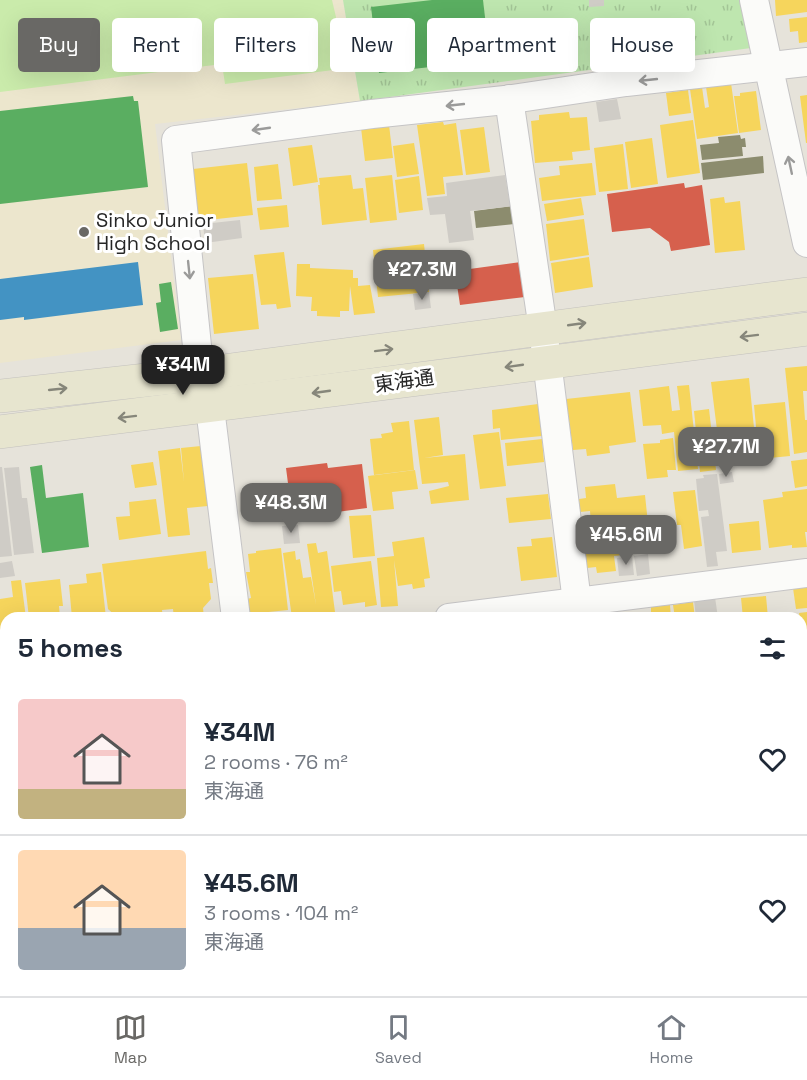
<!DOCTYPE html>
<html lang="en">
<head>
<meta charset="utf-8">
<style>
	:root { --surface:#fff; --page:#f2f2f3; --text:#1f2937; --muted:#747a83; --line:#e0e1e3; --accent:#696865 }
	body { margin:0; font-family:"Space Grotesk","Noto Sans JP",sans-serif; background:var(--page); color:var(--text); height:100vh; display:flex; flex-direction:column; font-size:22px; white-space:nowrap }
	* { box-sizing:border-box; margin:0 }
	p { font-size:20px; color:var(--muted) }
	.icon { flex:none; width:33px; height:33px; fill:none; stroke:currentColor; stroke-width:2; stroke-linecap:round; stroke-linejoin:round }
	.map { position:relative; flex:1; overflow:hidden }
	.details { position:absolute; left:0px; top:612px; width:807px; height:384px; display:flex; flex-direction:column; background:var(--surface); border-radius:18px 18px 0 0; box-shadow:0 6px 24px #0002 }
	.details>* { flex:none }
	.top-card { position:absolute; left:18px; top:18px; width:771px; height:54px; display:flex; gap:12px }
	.price { position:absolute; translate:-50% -51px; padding:0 14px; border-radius:12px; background:var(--accent); color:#fff; font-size:20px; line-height:39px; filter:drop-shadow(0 2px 3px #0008) }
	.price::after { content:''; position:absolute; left:50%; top:36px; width:18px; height:14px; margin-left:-9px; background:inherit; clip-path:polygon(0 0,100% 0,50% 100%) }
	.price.active { background:#222; color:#fff }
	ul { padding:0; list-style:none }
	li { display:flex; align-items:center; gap:18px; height:150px; padding:0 18px }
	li+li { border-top:2px solid var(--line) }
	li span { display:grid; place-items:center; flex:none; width:168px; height:120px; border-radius:6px; color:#555 }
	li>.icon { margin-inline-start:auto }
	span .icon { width:72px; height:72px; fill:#fffc; stroke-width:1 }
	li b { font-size:26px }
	h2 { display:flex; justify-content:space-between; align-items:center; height:72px; padding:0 18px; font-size:26px }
	.tag { padding:0 21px; border-radius:6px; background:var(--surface); box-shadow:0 6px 24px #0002; font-size:21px; line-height:54px }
	.tag.active { background:var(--accent); color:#fff }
	.tabs { display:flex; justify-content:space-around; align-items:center; height:84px; border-top:2px solid var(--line); background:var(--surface); font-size:16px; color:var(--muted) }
	.tabs a { display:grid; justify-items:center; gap:3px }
	.tabs .active { color:var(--accent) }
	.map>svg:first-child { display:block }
	.education { fill:#ece6cd }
	.park { fill:url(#park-tufts) }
	.pitch { fill:#caebab }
	.homes { fill:#f6d55c }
	.shops { fill:#d6604d }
	.schools { fill:#4393c3 }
	.public { fill:#5aae61 }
	.industry { fill:#8c8c6e }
	.building { fill:#cfccc6 }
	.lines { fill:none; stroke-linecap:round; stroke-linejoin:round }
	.service-casing { stroke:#c5c4c5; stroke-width:16 }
	.minor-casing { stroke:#c5c4c5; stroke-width:30 }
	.primary-casing { stroke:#c3c1be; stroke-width:34 }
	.service { stroke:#fbfbf9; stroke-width:15 }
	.minor { stroke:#fbfbf9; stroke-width:28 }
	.primary { stroke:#e7e5cf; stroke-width:33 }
	.oneway { stroke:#9b9b9a }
	.oneway2 { stroke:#86867a }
	.poi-dot { fill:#696865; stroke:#fff; stroke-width:2 }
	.labels { text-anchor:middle; stroke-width:6; stroke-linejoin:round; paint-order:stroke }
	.poi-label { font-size:20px; fill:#262626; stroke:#fff; text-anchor:start }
	.street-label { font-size:20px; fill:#262626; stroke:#fff }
</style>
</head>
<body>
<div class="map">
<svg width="807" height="996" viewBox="0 0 807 996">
	<defs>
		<pattern id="park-tufts" width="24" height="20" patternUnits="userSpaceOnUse" patternTransform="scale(1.5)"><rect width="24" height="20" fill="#bee6af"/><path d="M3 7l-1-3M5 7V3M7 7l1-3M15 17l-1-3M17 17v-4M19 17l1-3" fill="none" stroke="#a3c596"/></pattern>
	</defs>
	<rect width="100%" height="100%" fill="#e6e3da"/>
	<!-- education -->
	<polygon class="education" points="0,0 343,0 360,101 155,124 181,340 0,363"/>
	<!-- park -->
	<polygon class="park" points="343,0 740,0 751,48 360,101"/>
	<!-- pitch -->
	<polygon class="pitch" points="0,0 332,0 346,60 333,70 225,84 222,64 0,92"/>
	<!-- homes -->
	<g class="homes">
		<polygon points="775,0 807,0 807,12 776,16"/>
		<polygon points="807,17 807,42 799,43 798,31 790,32 789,19"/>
		<polygon points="731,83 738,133 697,139 690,89 702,87 705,108 709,107 706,87"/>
		<polygon points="688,90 691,113 669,116 666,93"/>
		<polygon points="756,91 761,130 739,133 734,96 740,96 740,93"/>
		<polygon points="807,95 807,143 806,143 800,96"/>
		<polygon points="569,112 570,118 587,117 590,150 572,152 573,160 535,163 531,121 539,120 539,115"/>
		<polygon points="693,120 700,173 667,178 660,125"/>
		<polygon points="443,122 444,125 456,123 463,175 443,177 445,194 427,196 417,125"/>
		<polygon points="389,125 393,158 365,161 361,128"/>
		<polygon points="484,127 490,172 466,175 460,130"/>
		<polygon points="652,138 658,184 631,188 625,142"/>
		<polygon points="414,143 419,174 397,177 393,146"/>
		<polygon points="623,144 628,189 599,192 594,148"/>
		<polygon points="312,145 318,182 293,186 288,148"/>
		<polygon points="247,163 253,215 199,221 193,169"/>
		<polygon points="592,163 596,195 542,201 539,178 560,175 559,166"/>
		<polygon points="278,164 282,199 257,201 254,167"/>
		<polygon points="351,175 353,189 363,188 367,220 322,225 318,185 320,185 319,178"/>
		<polygon points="392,175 397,220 370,223 365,178"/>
		<polygon points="419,176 423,210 399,213 395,180"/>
		<polygon points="724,197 725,203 740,201 745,250 715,253 710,199"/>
		<polygon points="581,198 584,215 547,221 544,204"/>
		<polygon points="287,205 289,227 260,230 257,208"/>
		<polygon points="584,219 589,255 550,261 546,224"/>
		<polygon points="424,244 429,292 378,297 373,250"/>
		<polygon points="284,252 291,307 277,309 276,304 261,305 254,255"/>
		<polygon points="589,257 593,287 555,293 551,263"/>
		<polygon points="297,264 310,264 310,268 353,270 353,278 358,278 358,286 370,285 375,313 354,315 350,286 349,311 340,311 340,317 317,316 317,311 311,311 312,297 296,296"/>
		<polygon points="253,274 259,329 214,334 208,278"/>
		<polygon points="807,366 807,391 803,391 805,420 807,420 807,452 794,454 785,368"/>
		<polygon points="749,378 756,448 751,455 727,458 720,454 711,382"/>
		<polygon points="689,385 698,469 678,471 674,432 662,434 661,425 643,426 639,390 669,386 672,411 680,410 677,386"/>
		<polygon points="630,392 636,442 609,446 610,453 587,456 586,449 573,450 566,399"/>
		<polygon points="785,402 790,456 759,459 754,405"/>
		<polygon points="538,404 542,436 501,440 500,428 493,429 492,410"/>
		<polygon points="709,409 716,470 700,472 694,411"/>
		<polygon points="439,417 443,455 424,458 465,454 469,500 431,504 429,491 449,486 448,482 422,484 414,420"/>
		<polygon points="409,421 414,470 374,475 370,439 382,438 381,434 393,432 391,423"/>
		<polygon points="499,432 506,486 480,489 473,435"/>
		<polygon points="673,438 676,470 667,470 668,477 647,479 643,444 660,443 660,440"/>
		<polygon points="542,439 544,462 507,466 505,443"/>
		<polygon points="201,446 208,506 187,508 190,535 168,537 158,451 180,448 184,482 181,448"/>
		<polygon points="807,459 807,486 795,488 791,461"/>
		<polygon points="153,462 157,485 135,488 131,465"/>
		<polygon points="415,470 418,489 392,492 394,509 373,511 368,476"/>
		<polygon points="615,484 617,498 645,495 651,552 614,556 616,571 597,573 596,567 587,568 583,535 592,534 590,511 580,512 579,499 586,498 585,487"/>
		<polygon points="807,489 807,532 805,532 807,547 792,548 792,545 769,548 763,500 783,497 782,492"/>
		<polygon points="695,490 702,546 684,549 681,525 677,525 673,492"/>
		<polygon points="548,494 551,519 509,523 506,498"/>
		<polygon points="156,499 161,534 119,540 116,517 130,516 129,502"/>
		<polygon points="371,515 375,556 353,558 349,516"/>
		<polygon points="759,521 761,550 732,553 729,524"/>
		<polygon points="424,537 430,578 424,579 425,587 413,589 412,584 398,586 394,560 398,606 381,607 377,558 394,556 392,542"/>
		<polygon points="552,537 557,577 521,581 517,547 532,546 531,539"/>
		<polygon points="316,543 318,553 327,551 335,612 292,618 283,553 295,551 296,560 300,559 303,578 311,577 316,605 307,544"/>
		<polygon points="281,548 288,610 248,614 247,599 251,598 246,572 250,572 248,554 256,553 256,551"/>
		<polygon points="206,551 208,569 211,568 213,583 209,583 211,599 203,608 204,618 174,618 173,609 162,610 163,618 153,618 152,612 135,613 136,618 118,618 108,609 102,564"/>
		<polygon points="371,561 377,605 365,607 365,602 343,605 341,591 334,592 331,566"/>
		<polygon points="101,572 106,618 72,618 69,585 87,583 86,574"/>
		<polygon points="60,579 63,606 59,606 60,618 29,618 25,583"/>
		<polygon points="21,580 26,618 6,618 6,638 0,639 0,599 13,597 11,581"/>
		<polygon points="807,587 807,608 796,609 793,588"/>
		<polygon points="766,596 768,618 743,618 741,598"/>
		<polygon points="693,602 695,618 675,618 673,605"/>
		<polygon points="670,605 671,618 642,618 642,615 651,614 651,607"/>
		<polygon points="807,612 807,665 806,665 799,613"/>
		<polygon points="6,707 6,751 0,751 0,708"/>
		<rect x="0" y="771" width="6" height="53"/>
		<polygon points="0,863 6,864 6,895 0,894"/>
		<polygon points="801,878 805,899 801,899"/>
		<polygon points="0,899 6,901 6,944 4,951 0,950"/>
		<polygon points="807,927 807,992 805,992 804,974 801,974 801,928"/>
		<polygon points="73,990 96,990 94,996"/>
		<polygon points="275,990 307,990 305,996 273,996"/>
		<polygon points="639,990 678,990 679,996 640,996"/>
		<polygon points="679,990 700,990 700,996 680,996"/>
		<polygon points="767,990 797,990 797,992 767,996"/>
	</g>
	<!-- shops -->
	<g class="shops">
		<polygon points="684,183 685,188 702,185 710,245 671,251 669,242 650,228 612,232 607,194"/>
		<polygon points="521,262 525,297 460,305 455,271"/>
		<polygon points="327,463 328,468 362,464 367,508 299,517 296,490 289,491 286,468"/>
	</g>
	<!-- schools -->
	<polygon class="schools" points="138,262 143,305 24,320 24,317 0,320 0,279"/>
	<!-- public -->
	<g class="public">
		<polygon points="432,0 483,0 490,60 379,73 371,7"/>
		<polygon points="133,96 134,101 138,101 148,187 0,204 0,111"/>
		<polygon points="171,282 178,329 160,332 156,303 161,302 159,284"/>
		<polygon points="42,465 46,498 83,493 89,547 42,553 30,467"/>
	</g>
	<!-- industry -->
	<g class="industry">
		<polygon points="740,135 741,139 745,138 746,147 742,147 743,156 702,160 700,145 719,143 718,137"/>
		<polygon points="763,156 764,173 703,180 701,163"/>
		<polygon points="511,206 514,224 476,228 474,211"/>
	</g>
	<!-- building -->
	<g class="building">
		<polygon points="589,0 604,0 604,6 589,7"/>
		<polygon points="617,99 621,119 599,122 596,102"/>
		<polygon points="505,175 509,199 514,199 514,206 470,211 474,240 449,243 445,214 430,215 427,198 447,196 446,183"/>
		<polygon points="240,220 242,238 205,243 203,224"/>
		<polygon points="429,292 431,308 415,310 413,294"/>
		<polygon points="0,467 2,467 12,556 0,557"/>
		<polygon points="19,467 22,498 27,498 34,553 14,555 4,468"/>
		<polygon points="732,472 734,482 720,484 719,474"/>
		<polygon points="717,474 727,551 716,552 718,566 707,567 701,517 709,516 708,510 699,511 696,479 704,478 703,475"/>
		<polygon points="298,525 300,543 284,544 282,526"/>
		<polygon points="648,554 650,574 637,576 634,556"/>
		<polygon points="632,556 634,575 619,576 617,558"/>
		<polygon points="12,561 15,576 0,578 0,563"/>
		<polygon points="715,597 718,618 696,618 694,600"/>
		<polygon points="801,695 807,695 807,752 801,753"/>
		<polygon points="105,990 136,990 134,996 109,996 103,994"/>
		<polygon points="140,990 167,990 183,996 138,996"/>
	</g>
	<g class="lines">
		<!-- service casing -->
		<g class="service-casing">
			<g id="service">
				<polyline points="0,851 6,849"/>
				<polyline points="415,996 419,990"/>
			</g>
		</g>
		<!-- minor casing -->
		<g class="minor-casing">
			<g id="minor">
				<polyline points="754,0 807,243"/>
				<polyline points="509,99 543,329 579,618"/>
				<polyline points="236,618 210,408 197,346 176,140 372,114 505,100 626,82 807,62"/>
				<polyline points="449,618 807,573"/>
				<polyline points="0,672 6,671"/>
				<polyline points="801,795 807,794"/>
				<polyline points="630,990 631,996"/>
				<polyline points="205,996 206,990"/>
			</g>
		</g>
		<!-- primary casing -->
		<g class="primary-casing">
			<g id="primary">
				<polyline points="0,396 201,374 807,294"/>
				<path d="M0,432c269,-32 538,-69 807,-103"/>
			</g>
		</g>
		<!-- service -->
		<use href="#service" class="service"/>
		<!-- minor -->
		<use href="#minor" class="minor"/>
		<!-- primary -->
		<use href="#primary" class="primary"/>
	</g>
	<!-- one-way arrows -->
	<defs><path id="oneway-shaft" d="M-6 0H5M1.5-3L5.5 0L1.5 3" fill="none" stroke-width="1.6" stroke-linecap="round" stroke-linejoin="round" transform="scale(1.5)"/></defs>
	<g class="oneway">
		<use href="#oneway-shaft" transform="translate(648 80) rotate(174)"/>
		<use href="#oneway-shaft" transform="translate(455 105) rotate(174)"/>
		<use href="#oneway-shaft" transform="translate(261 129) rotate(172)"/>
		<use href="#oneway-shaft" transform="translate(790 165) rotate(-102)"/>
		<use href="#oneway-shaft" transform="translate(189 270) rotate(84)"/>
	</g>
	<g class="oneway2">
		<use href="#oneway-shaft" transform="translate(577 324) rotate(-8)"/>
		<use href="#oneway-shaft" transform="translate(749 336) rotate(173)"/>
		<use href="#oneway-shaft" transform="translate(384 350) rotate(-7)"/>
		<use href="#oneway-shaft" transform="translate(514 366) rotate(172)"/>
		<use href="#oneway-shaft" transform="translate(58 389) rotate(-6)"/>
		<use href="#oneway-shaft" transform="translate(321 392) rotate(172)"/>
		<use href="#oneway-shaft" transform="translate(127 417) rotate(173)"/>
	</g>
	<!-- markers -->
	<circle class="poi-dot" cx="84" cy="232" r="6"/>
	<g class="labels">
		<!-- poi labels -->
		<g class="poi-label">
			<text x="96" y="227">Sinko Junior<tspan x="96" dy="23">High School</tspan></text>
		</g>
		<!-- street labels -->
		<g class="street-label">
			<text transform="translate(404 381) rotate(-8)" y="7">東海通</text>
		</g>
	</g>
</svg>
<b class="price" style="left:422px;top:301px">¥27.3M</b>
<b class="price active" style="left:183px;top:396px">¥34M</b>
<b class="price" style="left:726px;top:478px">¥27.7M</b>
<b class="price" style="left:291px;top:534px">¥48.3M</b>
<b class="price" style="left:626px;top:566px">¥45.6M</b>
<div class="top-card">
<a class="tag active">Buy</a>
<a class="tag">Rent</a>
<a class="tag">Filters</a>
<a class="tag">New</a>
<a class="tag">Apartment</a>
<a class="tag">House</a>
</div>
<section class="details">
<h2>5 homes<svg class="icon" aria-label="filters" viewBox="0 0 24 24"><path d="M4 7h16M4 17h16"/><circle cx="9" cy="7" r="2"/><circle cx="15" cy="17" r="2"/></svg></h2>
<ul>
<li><span style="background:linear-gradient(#f6c9c9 75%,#c2b280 0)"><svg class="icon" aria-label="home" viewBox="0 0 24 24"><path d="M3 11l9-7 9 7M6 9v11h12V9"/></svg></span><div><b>¥34M</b><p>2 rooms · 76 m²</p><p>東海通</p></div><svg class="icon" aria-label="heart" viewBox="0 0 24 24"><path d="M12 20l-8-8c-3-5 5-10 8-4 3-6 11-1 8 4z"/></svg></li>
<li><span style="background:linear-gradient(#ffd9b3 65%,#9aa5b1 0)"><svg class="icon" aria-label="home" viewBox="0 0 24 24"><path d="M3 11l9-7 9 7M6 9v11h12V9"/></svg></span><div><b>¥45.6M</b><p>3 rooms · 104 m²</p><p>東海通</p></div><svg class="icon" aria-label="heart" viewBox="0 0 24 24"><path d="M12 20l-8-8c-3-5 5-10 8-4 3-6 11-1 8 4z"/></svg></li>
</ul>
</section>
</div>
<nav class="tabs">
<a class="active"><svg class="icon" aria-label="map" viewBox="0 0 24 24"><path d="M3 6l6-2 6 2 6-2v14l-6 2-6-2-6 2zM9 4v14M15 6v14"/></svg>Map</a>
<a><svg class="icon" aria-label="saved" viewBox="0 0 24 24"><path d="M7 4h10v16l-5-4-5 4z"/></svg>Saved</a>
<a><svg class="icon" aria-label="home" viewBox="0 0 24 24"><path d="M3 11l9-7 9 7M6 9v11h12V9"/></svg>Home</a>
</nav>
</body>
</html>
